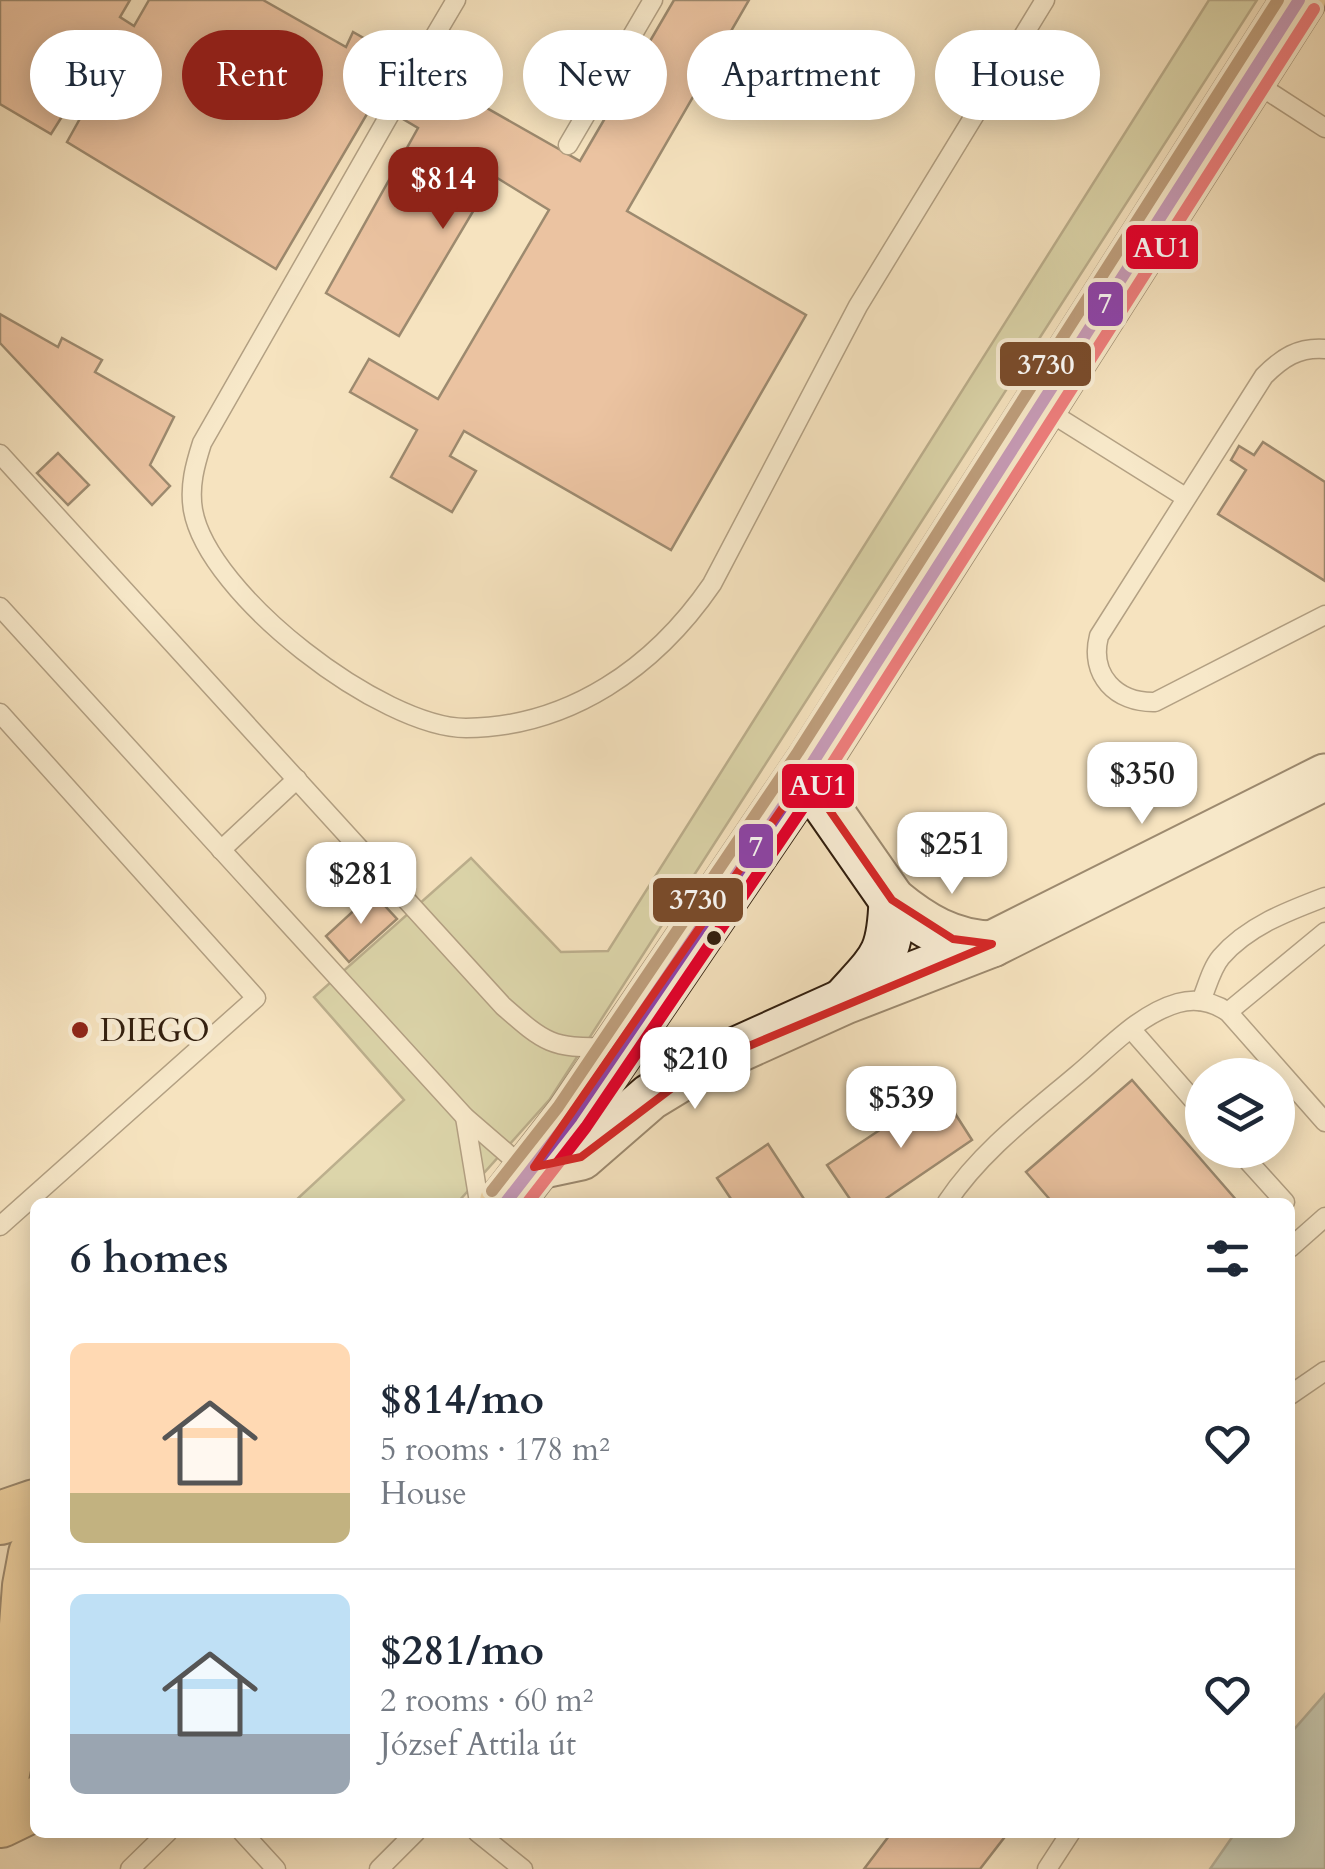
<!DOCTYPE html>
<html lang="en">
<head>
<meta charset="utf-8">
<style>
	:root { --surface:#fff; --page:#f6f6f7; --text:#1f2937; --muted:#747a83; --line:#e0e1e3; --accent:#8f2418 }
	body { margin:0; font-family:Cardo,serif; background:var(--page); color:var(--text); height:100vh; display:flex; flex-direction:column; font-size:38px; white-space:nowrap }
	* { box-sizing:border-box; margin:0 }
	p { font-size:32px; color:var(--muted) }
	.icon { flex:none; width:55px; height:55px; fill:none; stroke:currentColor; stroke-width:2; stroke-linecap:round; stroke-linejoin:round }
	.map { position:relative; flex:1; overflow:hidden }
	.panel { position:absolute; left:30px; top:1198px; width:1265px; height:640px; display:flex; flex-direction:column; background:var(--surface); border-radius:15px; box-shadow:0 5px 25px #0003 }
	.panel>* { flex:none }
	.banner { position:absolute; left:30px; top:30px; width:1265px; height:90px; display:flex; gap:20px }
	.buttons { position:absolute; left:1185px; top:1058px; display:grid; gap:20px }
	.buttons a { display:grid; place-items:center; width:110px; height:110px; border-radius:50%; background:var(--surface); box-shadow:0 5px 25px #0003; font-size:50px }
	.price { position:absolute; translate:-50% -85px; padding:0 22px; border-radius:20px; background:#fff; color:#222; font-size:32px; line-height:65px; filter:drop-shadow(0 2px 5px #0008) }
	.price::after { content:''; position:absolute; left:50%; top:60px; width:30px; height:22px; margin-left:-15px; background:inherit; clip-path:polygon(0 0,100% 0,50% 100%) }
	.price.active { background:var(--accent); color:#fff }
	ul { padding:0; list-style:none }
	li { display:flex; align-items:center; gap:30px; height:250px; padding:0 40px }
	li+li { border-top:2px solid var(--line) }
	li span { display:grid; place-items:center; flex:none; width:280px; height:200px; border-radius:15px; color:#555 }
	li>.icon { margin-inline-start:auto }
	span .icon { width:120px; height:120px; fill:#fffc; stroke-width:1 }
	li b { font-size:42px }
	h2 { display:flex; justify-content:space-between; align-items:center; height:120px; padding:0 40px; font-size:42px }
	.tag { padding:0 35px; border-radius:45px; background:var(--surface); box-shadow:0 5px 25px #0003; font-size:35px; line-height:90px }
	.tag.active { background:var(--accent); color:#fff }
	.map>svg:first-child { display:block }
	.green { fill:#bdc391; stroke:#777050; stroke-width:2.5 }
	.water { fill:#9dbdb7; stroke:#727d73; stroke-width:2.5 }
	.building { fill:#de9c7c; stroke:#311e0e; stroke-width:2.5 }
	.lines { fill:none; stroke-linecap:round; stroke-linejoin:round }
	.lane-casing { stroke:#624f3a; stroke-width:21 }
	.secondary-casing { stroke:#311e0e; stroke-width:49 }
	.primary-casing { stroke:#311e0e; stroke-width:56 }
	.lane { stroke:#f9edd5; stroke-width:18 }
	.secondary { stroke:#f9edd5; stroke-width:45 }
	.primary { stroke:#ebc280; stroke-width:52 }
	.bus-1-casing { stroke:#f9edd5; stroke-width:20 }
	.bus-2-casing { stroke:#f9edd5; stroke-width:20 }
	.bus-3-casing { stroke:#f9edd5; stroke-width:20 }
	.bus-1 { stroke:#8e44ad; stroke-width:12 }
	.bus-2 { stroke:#e4002b; stroke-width:12 }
	.bus-3 { stroke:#7a4b2a; stroke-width:12 }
	.marked { fill:none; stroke:#d62828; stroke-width:8; stroke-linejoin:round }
	.bus-dot { fill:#311e0e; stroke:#f9edd5; stroke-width:4 }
	.poi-dot { fill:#8f2418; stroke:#f9edd5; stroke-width:4 }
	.labels { text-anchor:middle; stroke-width:10; stroke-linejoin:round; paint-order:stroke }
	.poi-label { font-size:32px; fill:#311e0e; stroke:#f9edd5; text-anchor:start }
	.line-badge { stroke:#f9edd5; stroke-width:4 }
	.badge-label { font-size:28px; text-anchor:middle; font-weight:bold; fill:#fff }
</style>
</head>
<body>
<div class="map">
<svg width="1325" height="1869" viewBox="0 0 1325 1869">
	<rect width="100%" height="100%" fill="#f6e3bf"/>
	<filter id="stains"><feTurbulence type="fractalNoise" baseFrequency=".002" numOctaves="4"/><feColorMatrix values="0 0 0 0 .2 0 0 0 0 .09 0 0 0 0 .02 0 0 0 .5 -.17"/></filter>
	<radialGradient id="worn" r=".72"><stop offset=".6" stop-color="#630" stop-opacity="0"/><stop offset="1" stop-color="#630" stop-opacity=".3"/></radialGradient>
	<!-- green -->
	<polygon class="green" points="1209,0 1257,0 550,1099 458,1202 294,1202 404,1100 314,997 471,858 561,952 608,951"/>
	<!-- water -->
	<polygon class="water" points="1325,1694 1325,1869 1210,1869 1235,1833 1290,1832 1290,1734"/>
	<!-- building -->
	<g class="building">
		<polygon points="0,0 130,0 120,17 134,26 149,0 263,0 346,47 353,32 580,161 674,0 749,0 627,211 806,315 671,550 464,431 450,456 476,471 452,512 391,477 417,430 350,392 369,359 438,399 549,210 494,176 399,336 326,293 418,128 374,102 276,269 67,142 113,59 102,53 51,134 0,104"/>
		<polygon points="0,314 58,347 62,338 102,360 95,372 174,417 150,465 170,486 152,505 0,343"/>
		<polygon points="1263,442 1325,482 1325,581 1218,514 1246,470 1231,460 1239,446 1254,455"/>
		<polygon points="58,453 89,485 68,505 37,473"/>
		<polygon points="373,893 397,919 349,962 326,936"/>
		<polygon points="1132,1080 1238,1202 1052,1202 1026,1172"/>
		<polygon points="940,1090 972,1140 881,1202 852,1202 827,1165"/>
		<polygon points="768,1144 806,1202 733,1202 717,1178"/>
		<polygon points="892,1832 1005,1832 1007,1834 980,1869 864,1869"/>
	</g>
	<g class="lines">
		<!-- lane casing -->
		<g class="lane-casing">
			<g id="lane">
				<polyline points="417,66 456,0"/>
				<polyline points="1254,82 1325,128"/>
				<path d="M390,114l-188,329c-7,22 -13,43 -9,67 15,85 189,218 273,218 104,-1 189,-61 246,-144l146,-278 187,-306"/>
				<polyline points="568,145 653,0"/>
				<path d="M1325,349c-27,-2 -43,9 -61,27l-165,260c-10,39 17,67 56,66l170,-87"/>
				<polyline points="1043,408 1185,497"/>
				<path d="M0,454l503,552c41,36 48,43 104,41"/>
				<polyline points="0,607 465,1117 525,1169"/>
				<polyline points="0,713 256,998 0,1226"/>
				<polyline points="221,850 297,779"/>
				<path d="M1201,1001c6,-14 10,-32 20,-44 27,-31 67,-46 104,-60"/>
				<polyline points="1228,1012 1325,932"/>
				<polyline points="1131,1029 1202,1110"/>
				<polyline points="465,1117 479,1202"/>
				<polyline points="1238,1150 1285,1202"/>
				<path d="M947,1202c34,-51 85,-89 131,-128 30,-25 61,-60 100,-71 18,-5 35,-1 50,9l97,110"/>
				<polyline points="1290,1248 1325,1217"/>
				<polyline points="1290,1395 1325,1371"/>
				<polyline points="242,1832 276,1869"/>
				<polyline points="477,1832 523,1869"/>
				<polyline points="130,1869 168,1832"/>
				<polyline points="379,1869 416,1832"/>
				<polyline points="1047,1869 1071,1832"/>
			</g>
		</g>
		<!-- secondary casing -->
		<g class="secondary-casing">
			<g id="secondary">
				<path d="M805,775l87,125c30,25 60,43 100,44"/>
				<path d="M846,999c36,-40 44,-43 46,-99"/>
				<polyline points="534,1167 581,1157 650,1097 701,1066 845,1001 992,944 1325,777"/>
			</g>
		</g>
		<!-- primary casing -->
		<g class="primary-casing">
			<g id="primary">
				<polyline points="506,1202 572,1117 813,762 1299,0"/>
				<polyline points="0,1518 35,1506"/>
				<polyline points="1,1783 22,1677 29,1586 35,1554"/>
				<polyline points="0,1821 35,1804"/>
			</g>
		</g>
		<!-- lane -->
		<use href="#lane" class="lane"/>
		<!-- secondary -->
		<use href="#secondary" class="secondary"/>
		<!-- primary -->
		<use href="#primary" class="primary"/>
		<!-- bus-1 casing -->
		<g class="bus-1-casing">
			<polyline id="bus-1" points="506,1202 572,1117 813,762 1299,0"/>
		</g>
		<!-- bus-2 casing -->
		<g class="bus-2-casing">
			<polyline id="bus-2" points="528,1202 586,1127 827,772 1314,9"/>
		</g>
		<!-- bus-3 casing -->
		<g class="bus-3-casing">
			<polyline id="bus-3" points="492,1191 558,1107 798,752 1278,0"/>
		</g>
		<!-- bus-1 -->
		<use href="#bus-1" class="bus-1"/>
		<!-- bus-2 -->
		<use href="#bus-2" class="bus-2"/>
		<!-- bus-3 -->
		<use href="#bus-3" class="bus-3"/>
	</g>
	<!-- marked area -->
	<path d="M0 0H1325V1869H0ZM805,775l87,125 61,39 39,5 -291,122 -120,91 -47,10z" fill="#f6e3bf" fill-opacity=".55" fill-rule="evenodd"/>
	<path class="marked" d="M805,775l87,125 61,39 39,5 -291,122 -120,91 -47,10z"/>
	<!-- markers -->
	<circle class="bus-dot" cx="714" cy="938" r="9"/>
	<circle class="poi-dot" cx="80" cy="1030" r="10"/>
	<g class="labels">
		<!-- poi labels -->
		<g class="poi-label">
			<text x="100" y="1041">DIEGO</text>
		</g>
	</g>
	<g class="line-badge">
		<rect x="1124" y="223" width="76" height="48" rx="10" fill="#e4002b"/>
		<rect x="1086" y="280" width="39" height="48" rx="10" fill="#8e44ad"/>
		<rect x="998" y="340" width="95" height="48" rx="10" fill="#7a4b2a"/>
		<rect x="780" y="762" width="76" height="48" rx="10" fill="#e4002b"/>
		<rect x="737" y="822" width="38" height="48" rx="10" fill="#8e44ad"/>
		<rect x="651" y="876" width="94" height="48" rx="10" fill="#7a4b2a"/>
	</g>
	<g class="badge-label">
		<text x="1162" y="257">AU1</text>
		<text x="1105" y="313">7</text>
		<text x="1046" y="374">3730</text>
		<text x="818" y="795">AU1</text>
		<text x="756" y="856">7</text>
		<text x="698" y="909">3730</text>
	</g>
	<rect width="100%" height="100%" filter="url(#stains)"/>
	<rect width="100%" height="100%" fill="url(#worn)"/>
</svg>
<div class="buttons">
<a><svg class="icon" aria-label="layers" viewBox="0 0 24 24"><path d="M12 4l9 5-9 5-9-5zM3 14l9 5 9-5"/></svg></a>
</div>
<b class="price active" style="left:443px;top:232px">$814</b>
<b class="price" style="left:1142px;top:827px">$350</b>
<b class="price" style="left:952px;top:897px">$251</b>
<b class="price" style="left:361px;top:927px">$281</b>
<b class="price" style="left:695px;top:1112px">$210</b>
<b class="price" style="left:901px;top:1151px">$539</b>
<div class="banner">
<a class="tag">Buy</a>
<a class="tag active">Rent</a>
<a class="tag">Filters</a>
<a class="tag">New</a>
<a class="tag">Apartment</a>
<a class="tag">House</a>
</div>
<section class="panel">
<h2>6 homes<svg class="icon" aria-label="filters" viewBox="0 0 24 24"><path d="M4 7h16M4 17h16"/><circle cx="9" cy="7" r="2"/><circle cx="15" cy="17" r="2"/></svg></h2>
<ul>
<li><span style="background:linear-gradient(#ffd9b3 75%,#c2b280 0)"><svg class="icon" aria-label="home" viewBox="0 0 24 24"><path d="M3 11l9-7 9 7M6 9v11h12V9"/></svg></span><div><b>$814/mo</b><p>5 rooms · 178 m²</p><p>House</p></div><svg class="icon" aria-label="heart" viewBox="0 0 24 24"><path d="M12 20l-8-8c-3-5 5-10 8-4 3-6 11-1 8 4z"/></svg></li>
<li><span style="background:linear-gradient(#bfe0f5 70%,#9aa5b1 0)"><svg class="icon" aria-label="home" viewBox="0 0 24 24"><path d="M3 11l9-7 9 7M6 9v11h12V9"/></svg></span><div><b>$281/mo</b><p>2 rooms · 60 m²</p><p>József Attila út</p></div><svg class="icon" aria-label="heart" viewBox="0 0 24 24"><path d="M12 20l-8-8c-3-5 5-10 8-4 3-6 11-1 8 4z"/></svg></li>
</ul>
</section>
</div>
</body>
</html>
